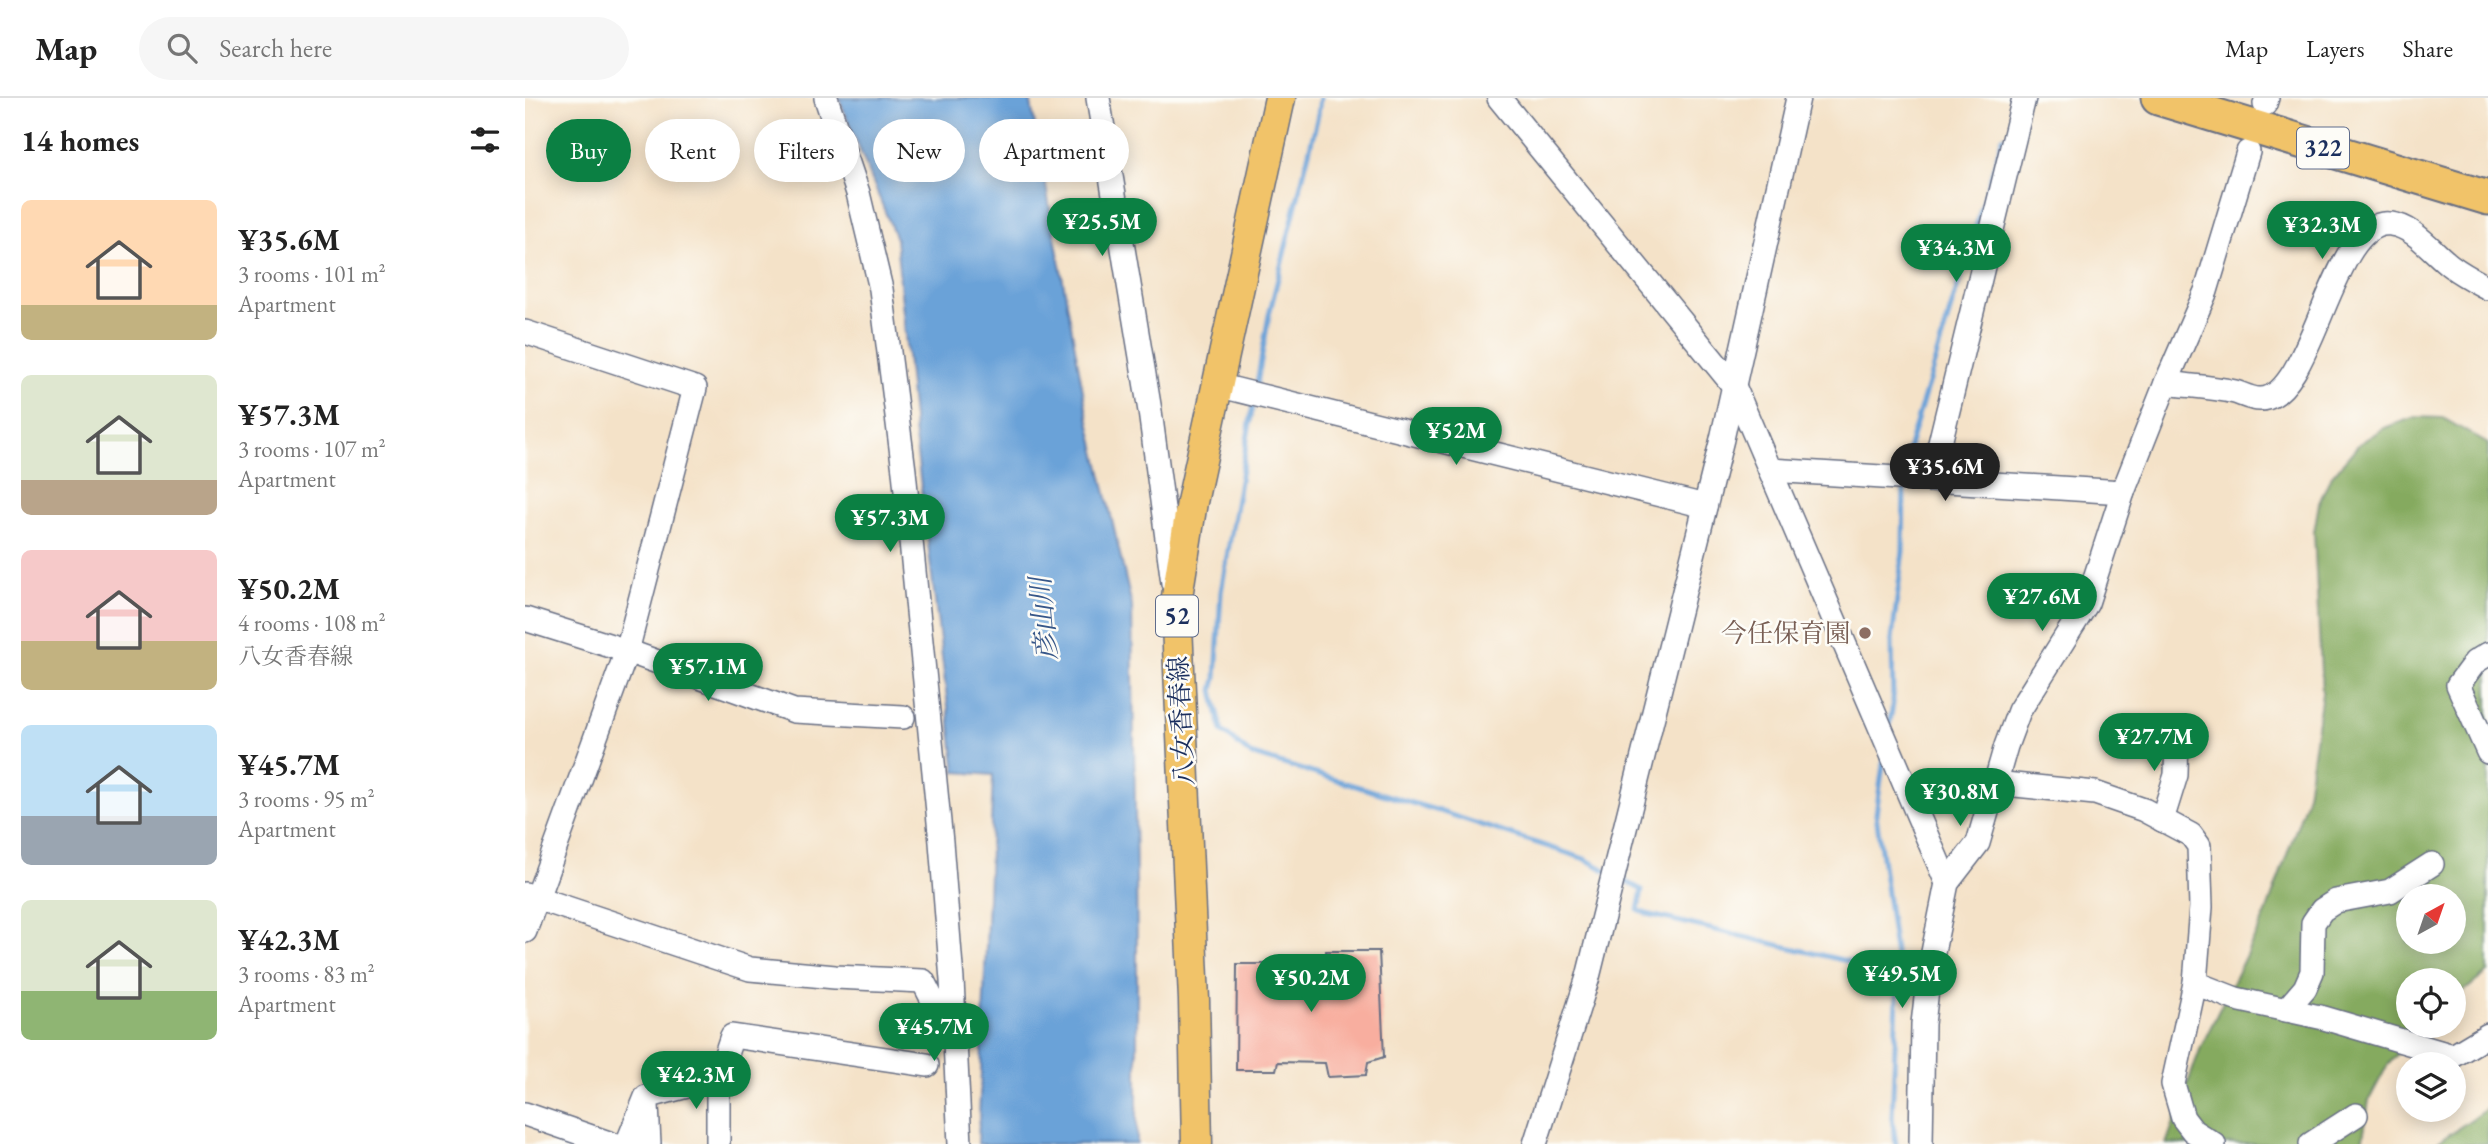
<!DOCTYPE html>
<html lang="en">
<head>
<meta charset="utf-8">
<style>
	:root { --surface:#fff; --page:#f6f6f6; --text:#222; --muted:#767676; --line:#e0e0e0; --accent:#0b8043 }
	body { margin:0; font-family:"EB Garamond","Noto Serif JP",serif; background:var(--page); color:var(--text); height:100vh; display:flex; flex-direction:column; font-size:26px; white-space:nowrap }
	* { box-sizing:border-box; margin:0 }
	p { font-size:23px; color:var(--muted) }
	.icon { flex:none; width:38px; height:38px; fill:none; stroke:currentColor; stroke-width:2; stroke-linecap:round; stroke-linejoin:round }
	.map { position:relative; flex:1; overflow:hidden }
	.panel { display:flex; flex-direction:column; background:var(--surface); width:525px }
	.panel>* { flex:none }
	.top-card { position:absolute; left:21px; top:21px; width:665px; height:63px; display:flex; gap:14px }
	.needle { width:46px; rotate:40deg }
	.fabs { position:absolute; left:1871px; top:786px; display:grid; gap:14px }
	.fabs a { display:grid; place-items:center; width:70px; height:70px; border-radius:50%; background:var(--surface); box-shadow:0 4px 18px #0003; font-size:35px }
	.price { position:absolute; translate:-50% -60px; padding:0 16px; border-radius:24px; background:var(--accent); color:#fff; font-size:23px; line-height:46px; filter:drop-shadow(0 2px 4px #0008) }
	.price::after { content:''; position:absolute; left:50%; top:42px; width:21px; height:16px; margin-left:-10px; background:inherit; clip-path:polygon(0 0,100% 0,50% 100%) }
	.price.on { background:#222; color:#fff }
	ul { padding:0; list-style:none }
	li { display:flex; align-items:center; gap:21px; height:175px; padding:0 21px }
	li span { display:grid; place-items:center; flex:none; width:196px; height:140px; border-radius:10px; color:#555 }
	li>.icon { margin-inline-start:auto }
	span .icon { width:84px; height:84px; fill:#fffc; stroke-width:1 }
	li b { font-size:30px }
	h2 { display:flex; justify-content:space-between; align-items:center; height:84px; padding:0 21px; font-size:30px }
	.chip { padding:0 24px; border-radius:32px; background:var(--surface); box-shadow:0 4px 18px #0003; font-size:24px; line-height:63px }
	.chip.on { background:var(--accent); color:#fff }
	header { display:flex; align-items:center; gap:42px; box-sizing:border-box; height:98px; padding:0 35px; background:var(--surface); border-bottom:2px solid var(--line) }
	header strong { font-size:33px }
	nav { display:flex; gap:38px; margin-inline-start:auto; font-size:24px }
	.search { width:490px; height:63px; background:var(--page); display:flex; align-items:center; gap:18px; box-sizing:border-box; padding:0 24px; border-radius:38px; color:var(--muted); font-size:26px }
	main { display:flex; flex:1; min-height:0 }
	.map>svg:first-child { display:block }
	.forest { fill:#85aa5f; stroke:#506c5e; stroke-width:2; fill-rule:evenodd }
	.water { fill:#6aa2d8; stroke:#42689b; stroke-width:2 }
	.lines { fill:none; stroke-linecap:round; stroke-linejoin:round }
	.stream { stroke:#6aa2d8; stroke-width:5 }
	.building { fill:#f8ae9f }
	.minor-casing { stroke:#676e83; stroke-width:26 }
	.major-casing { stroke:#676e83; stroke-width:33 }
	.highway-casing { stroke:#676e83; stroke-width:37 }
	.minor { stroke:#fff; stroke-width:23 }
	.major { stroke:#f1c369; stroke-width:30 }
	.highway { stroke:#f1c369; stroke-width:33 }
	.education-dot { fill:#8d6e63; stroke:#fdfcf7; stroke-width:2.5 }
	.labels { text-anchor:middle; stroke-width:5; stroke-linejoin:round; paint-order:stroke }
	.shield { fill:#fdfcf7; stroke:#5f6c8c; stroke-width:2 }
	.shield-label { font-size:24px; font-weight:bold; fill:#1b2f5e }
	.education-label { font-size:26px; fill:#785e54; stroke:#fdfcf7; text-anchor:end }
	.street-label { font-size:26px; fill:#1b2f5e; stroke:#fdfcf7 }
	.water-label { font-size:28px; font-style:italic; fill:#375789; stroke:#fdfcf7 }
</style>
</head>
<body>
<header>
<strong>Map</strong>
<div class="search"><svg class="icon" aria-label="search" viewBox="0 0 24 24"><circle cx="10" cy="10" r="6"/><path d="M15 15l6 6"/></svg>Search here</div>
<nav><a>Map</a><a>Layers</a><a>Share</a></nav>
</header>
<main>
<section class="panel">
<h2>14 homes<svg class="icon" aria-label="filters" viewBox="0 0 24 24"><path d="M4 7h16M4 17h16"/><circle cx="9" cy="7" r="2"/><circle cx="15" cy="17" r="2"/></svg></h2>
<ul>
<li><span style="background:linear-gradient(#ffd9b3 75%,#c2b280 0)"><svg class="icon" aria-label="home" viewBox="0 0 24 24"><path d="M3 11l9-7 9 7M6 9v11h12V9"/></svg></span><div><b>¥35.6M</b><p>3 rooms · 101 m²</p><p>Apartment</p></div></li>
<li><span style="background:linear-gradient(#dfe7d0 75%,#b9a48a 0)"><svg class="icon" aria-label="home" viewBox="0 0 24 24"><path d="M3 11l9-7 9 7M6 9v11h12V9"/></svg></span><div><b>¥57.3M</b><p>3 rooms · 107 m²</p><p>Apartment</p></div></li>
<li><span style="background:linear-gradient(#f6c9c9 65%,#c2b280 0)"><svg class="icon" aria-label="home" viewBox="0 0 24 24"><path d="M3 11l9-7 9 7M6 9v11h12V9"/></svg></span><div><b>¥50.2M</b><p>4 rooms · 108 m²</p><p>八女香春線</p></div></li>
<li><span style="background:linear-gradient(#bfe0f5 65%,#9aa5b1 0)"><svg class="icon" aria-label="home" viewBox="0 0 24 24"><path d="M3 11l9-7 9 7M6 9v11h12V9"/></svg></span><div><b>¥45.7M</b><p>3 rooms · 95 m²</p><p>Apartment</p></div></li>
<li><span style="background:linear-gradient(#dfe7d0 65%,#8fb573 0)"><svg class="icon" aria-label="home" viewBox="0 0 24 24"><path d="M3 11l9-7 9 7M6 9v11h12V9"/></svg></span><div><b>¥42.3M</b><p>3 rooms · 83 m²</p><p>Apartment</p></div></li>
</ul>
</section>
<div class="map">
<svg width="1963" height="1046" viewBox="0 0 1963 1046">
	<rect width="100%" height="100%" fill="#fdfcf7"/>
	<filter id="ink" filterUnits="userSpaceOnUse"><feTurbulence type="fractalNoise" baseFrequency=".0143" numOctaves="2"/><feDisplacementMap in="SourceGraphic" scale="14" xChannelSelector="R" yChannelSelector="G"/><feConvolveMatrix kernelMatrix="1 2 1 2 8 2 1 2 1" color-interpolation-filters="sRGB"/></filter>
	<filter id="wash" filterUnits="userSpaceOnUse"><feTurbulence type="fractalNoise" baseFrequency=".00686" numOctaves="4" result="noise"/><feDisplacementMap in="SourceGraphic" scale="28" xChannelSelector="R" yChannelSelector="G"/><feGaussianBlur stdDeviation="1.57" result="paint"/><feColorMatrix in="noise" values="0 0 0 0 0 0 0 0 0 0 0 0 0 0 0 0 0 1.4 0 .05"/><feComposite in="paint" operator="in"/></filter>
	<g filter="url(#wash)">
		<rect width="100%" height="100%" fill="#f4e2c8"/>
		<!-- forest -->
		<g class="forest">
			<path d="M1890,319l28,1 45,26v528l-34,27 -1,-19h-45v46h13l-34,40 -18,34 -7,44h-196l35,-97 64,-131 41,-115 16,-108 -8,-161 5,-29 11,-25 29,-34 25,-16zM1883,798h45v46h-45z"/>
			<polygon points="1963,1010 1963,1046 1910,1046"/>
		</g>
		<!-- water -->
		<polygon class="water" points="314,0 505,0 561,310 607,508 612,846 612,1046 453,1046 468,677 431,674 389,331 371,141"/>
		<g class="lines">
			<!-- stream -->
			<g class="stream">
				<polyline points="731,291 744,217 793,17 795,0"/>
				<polyline points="729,301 696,494 691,580 688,592 697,633 725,656 914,713 1060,761 1082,773"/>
				<polyline points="1379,375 1379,365 1478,39"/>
				<polyline points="1364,629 1368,606 1367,541 1378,453 1379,385"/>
				<polyline points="1359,660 1351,716 1373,875 1367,1020 1371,1046"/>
				<polyline points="1094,780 1117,792 1113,812 1122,816 1373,875"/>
			</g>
		</g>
		<g id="blocks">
			<!-- building -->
			<polygon class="building" points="801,853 854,853 859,959 843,964 841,977 803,979 800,965 753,964 751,972 711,972 712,866 801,866"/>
		</g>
	</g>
	<g filter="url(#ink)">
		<use href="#blocks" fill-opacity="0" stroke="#676e83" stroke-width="2"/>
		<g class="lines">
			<!-- minor casing -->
			<g class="minor-casing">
				<g id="minor">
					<polyline points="301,0 333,95 356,191 379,373 416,744 427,882 435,1046"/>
					<polyline points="573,0 625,313 648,485"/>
					<polyline points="974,0 1209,288 1422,785"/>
					<polyline points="1740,6 1742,0"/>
					<polyline points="0,234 170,290 102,553 0,833"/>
					<path d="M1641,285c22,3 46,4 69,9 7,2 18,8 26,7 53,-2 71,-184 130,-175 24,3 41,28 60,42 12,9 24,15 37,22"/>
					<polyline points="692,287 1180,408"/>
					<polyline points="1245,372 1598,394"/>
					<polyline points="1406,382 1499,0"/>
					<polyline points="0,521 102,553 269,613 378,619"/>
					<polyline points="1963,556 1950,564 1933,587 1963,654"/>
					<polyline points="1470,685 1570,695 1619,712 1666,737 1674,748 1676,809 1670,885"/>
					<polyline points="1637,722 1651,677 1652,634"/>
					<polyline points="0,796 225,871 310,879 398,883 426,938"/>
					<polyline points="1761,912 1780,890 1787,874 1788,825 1797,812 1811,803 1865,793 1907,766"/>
					<polyline points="193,980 193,1046"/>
					<polyline points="122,1007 124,1046"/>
					<polyline points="0,1016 87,1046"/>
					<polyline points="102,1046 121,999 193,980 207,938 402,967"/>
					<polyline points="1010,1046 1063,879 1197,341 1273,0"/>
					<polyline points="1396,1046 1398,926 1404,874 1422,785 1453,745 1481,648 1494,613 1562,505 1598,394 1641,285 1681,193 1723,54"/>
					<polyline points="1689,1046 1668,1033 1658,1020 1648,986 1670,885 1711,901 1799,920 1928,958 1963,937"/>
					<polyline points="1786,1046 1831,1017"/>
				</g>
			</g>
			<!-- major casing -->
			<g class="major-casing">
				<polyline id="major" points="672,1046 669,902 651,505 667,404 755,0"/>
			</g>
			<!-- highway casing -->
			<g class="highway-casing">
				<polyline id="highway" points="1633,0 1963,100"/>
			</g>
			<!-- minor -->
			<use href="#minor" class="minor"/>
			<!-- major -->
			<use href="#major" class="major"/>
			<!-- highway -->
			<use href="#highway" class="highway"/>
		</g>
	</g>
	<!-- markers -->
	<circle class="education-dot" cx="1340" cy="535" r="7"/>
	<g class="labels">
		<!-- shield labels -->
		<g class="shield">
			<rect x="1772" y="29.5" width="52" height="41" rx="5"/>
			<rect x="631" y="497.5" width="42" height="41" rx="5"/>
		</g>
		<g class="shield-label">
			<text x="1798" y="58">322</text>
			<text x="652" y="526">52</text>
		</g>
		<!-- education labels -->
		<g class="education-label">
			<text x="1326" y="544">今任保育園</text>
		</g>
		<!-- street labels -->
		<g class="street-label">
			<text transform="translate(656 623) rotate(-93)" y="9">八女香春線</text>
		</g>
		<!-- water labels -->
		<g class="water-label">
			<text transform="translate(518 521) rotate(-95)" y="10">彦山川</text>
		</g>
	</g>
</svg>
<div class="fabs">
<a><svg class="needle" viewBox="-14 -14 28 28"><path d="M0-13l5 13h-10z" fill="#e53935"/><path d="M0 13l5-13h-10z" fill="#767676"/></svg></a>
<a><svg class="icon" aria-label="locate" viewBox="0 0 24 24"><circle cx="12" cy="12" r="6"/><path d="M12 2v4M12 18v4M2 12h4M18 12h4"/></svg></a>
<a><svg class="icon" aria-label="layers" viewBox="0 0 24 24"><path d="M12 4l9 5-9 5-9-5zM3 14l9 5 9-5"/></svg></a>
</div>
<b class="price" style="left:577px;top:160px">¥25.5M</b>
<b class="price" style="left:1797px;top:163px">¥32.3M</b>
<b class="price" style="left:1431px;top:186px">¥34.3M</b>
<b class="price" style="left:931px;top:369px">¥52M</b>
<b class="price on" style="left:1420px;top:405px">¥35.6M</b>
<b class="price" style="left:365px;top:456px">¥57.3M</b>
<b class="price" style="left:1517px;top:535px">¥27.6M</b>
<b class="price" style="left:183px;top:605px">¥57.1M</b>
<b class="price" style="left:1629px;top:675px">¥27.7M</b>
<b class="price" style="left:1435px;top:730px">¥30.8M</b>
<b class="price" style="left:1377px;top:912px">¥49.5M</b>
<b class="price" style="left:786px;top:916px">¥50.2M</b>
<b class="price" style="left:409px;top:965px">¥45.7M</b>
<b class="price" style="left:171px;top:1013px">¥42.3M</b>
<div class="top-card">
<a class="chip on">Buy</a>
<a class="chip">Rent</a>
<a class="chip">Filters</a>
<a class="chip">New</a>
<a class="chip">Apartment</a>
</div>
</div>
</main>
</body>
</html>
